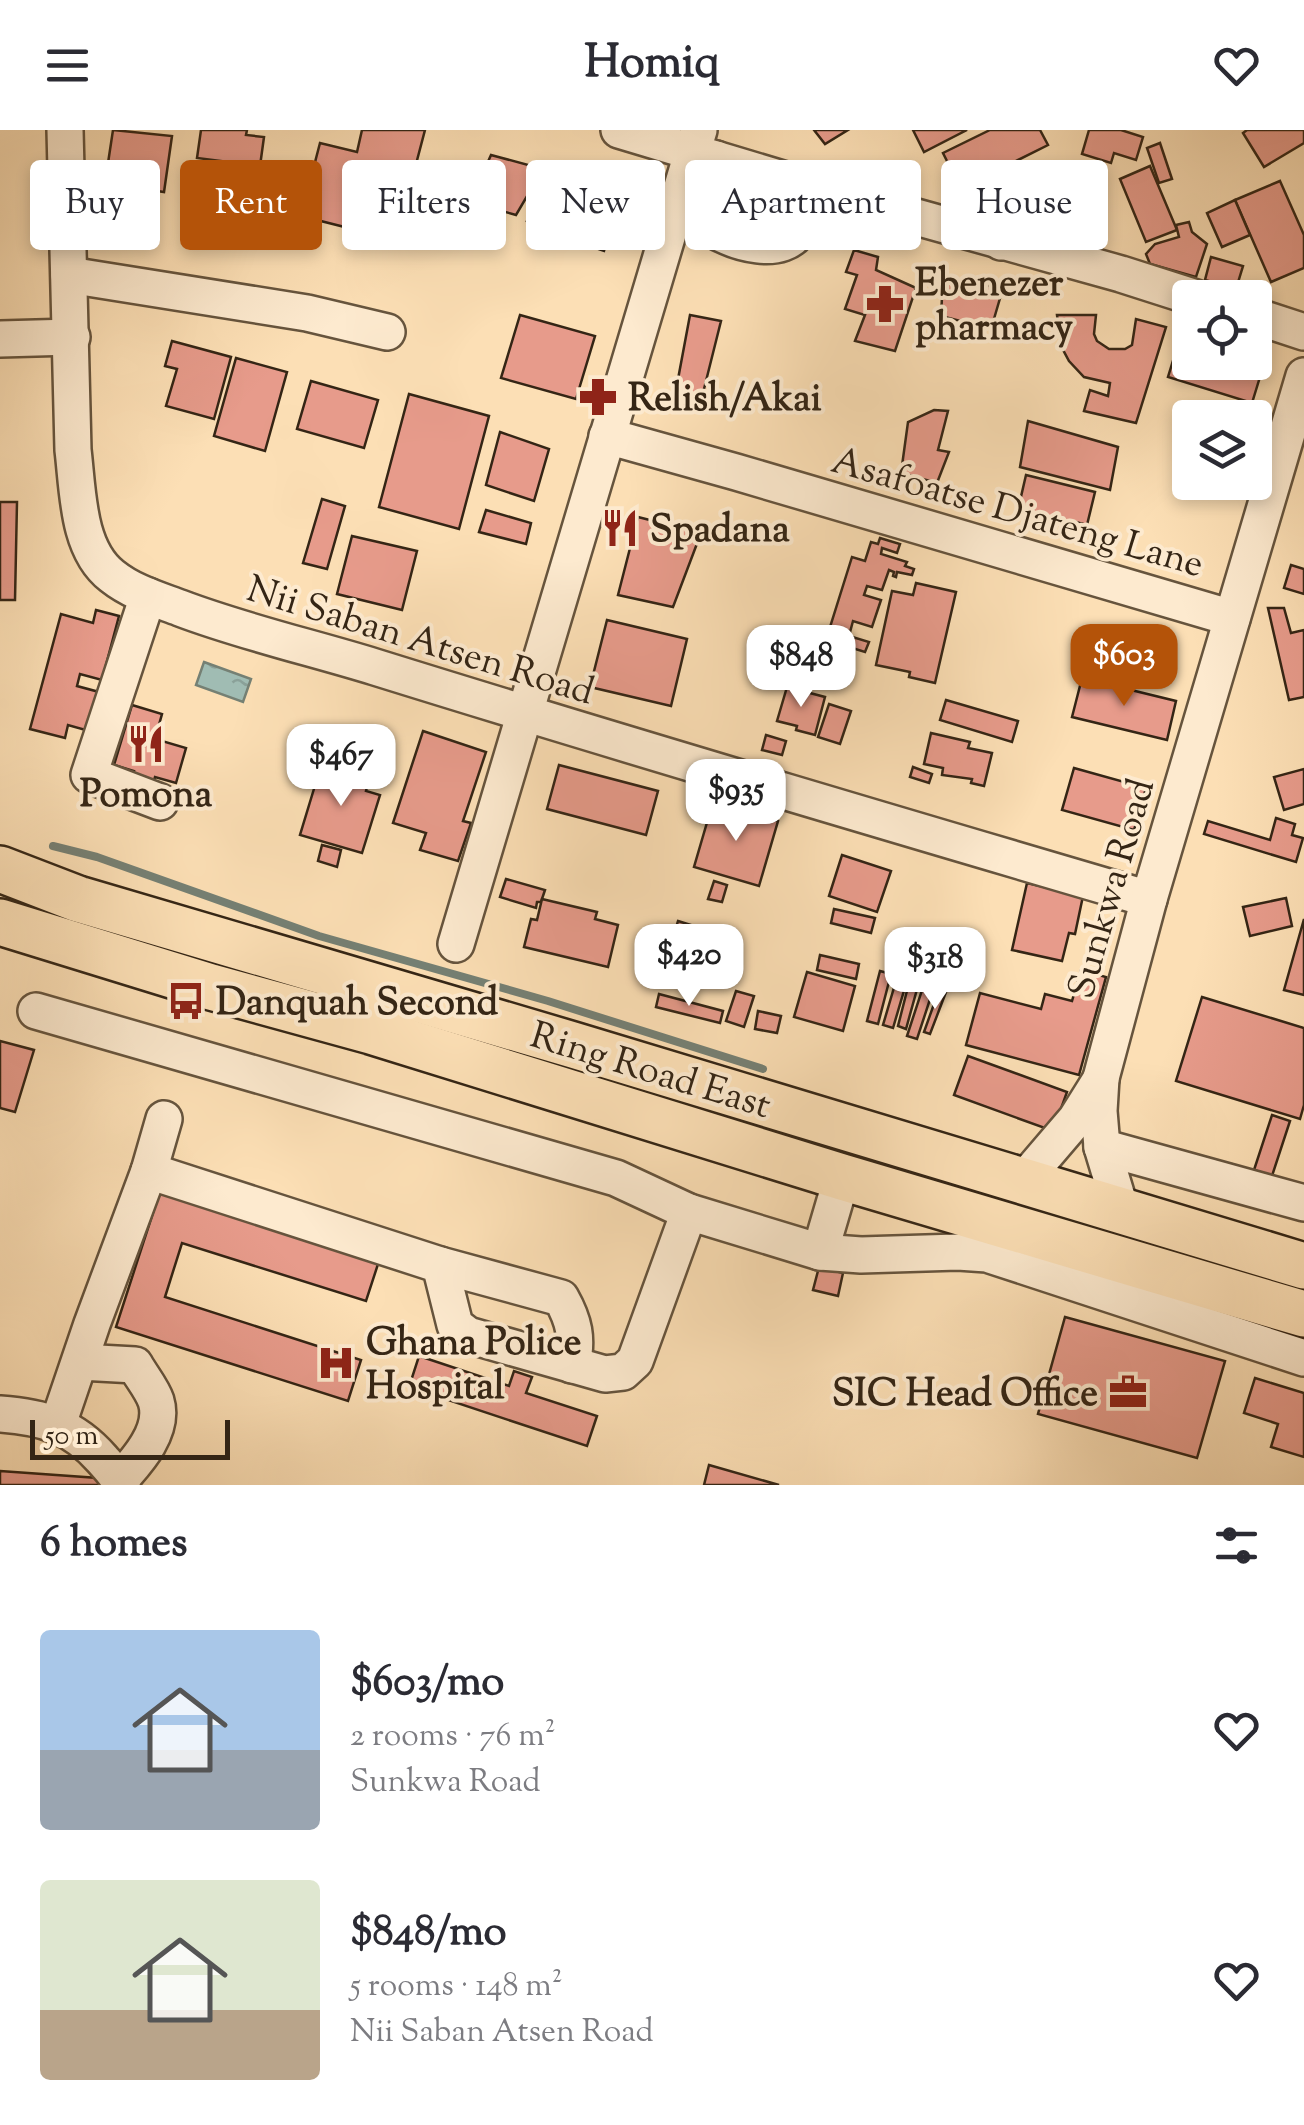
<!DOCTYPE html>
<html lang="en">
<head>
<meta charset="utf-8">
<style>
	:root { --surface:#fff; --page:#f7f7f7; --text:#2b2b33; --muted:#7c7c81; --accent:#b45309 }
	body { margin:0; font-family:"Sorts Mill Goudy",serif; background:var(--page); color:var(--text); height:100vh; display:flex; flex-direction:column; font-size:38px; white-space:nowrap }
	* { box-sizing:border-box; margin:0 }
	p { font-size:32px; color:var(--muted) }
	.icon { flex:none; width:55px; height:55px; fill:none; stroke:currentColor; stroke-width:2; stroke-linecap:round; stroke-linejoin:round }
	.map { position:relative; height:1355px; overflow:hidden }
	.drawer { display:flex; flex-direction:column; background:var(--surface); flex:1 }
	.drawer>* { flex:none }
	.guide { position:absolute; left:30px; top:30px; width:1245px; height:90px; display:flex; gap:20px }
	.controls { position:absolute; left:1172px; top:150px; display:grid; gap:20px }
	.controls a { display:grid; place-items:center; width:100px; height:100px; border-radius:10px; background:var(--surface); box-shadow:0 5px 15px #0003; font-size:50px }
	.scale { position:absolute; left:30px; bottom:25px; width:200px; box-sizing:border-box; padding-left:10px; border:5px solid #342515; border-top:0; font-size:28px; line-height:35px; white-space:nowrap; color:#342515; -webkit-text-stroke:8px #fdeacf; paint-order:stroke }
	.price { position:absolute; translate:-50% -85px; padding:0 22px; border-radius:20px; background:#fff; color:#222; font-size:32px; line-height:65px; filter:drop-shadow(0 2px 5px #0008) }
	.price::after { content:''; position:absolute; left:50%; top:60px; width:30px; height:22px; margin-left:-15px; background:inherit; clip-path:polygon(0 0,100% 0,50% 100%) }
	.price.active { background:var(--accent); color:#fff }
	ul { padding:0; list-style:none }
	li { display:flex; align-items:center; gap:30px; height:250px; padding:0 40px }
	li span { display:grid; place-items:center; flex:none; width:280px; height:200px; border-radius:10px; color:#555 }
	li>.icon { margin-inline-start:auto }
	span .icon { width:120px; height:120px; fill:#fffc; stroke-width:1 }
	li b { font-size:42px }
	h2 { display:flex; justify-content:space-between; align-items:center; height:120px; padding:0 40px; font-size:42px }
	.chip { padding:0 35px; border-radius:10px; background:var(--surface); box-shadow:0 5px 15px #0003; font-size:35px; line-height:90px }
	.chip.active { background:var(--accent); color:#fff }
	header { display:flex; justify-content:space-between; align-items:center; height:130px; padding:0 40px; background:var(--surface); font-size:45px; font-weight:700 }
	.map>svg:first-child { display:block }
	.water { fill:url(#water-ripples); stroke:#758074; stroke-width:2.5 }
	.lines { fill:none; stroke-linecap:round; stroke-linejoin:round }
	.stream { stroke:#758074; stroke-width:8 }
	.building { fill:#e79b8b; stroke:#342515; stroke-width:2.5 }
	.minor-casing { stroke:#66543d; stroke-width:40 }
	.major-casing { stroke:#342515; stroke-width:50 }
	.minor { stroke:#fdeacf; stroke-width:35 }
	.major { stroke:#fcdfb5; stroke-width:45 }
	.labels { text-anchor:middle; stroke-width:8; stroke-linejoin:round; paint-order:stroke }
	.poi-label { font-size:38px; font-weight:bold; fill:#342515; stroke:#fdeacf; text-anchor:start }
	.street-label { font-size:38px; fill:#342515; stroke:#fdeacf }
</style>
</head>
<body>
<header><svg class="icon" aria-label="menu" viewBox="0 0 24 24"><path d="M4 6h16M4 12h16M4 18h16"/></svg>Homiq<svg class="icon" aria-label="heart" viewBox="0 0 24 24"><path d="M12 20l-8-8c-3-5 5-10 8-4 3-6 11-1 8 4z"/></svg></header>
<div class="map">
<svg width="1304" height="1355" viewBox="0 0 1304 1355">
	<defs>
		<pattern id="water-ripples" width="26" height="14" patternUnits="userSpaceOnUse" patternTransform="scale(2.5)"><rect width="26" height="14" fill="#a0bcb3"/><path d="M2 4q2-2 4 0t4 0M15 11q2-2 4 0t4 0" fill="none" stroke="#8aa199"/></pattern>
	</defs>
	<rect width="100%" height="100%" fill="#fcdfb5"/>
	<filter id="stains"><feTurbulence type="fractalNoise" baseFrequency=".002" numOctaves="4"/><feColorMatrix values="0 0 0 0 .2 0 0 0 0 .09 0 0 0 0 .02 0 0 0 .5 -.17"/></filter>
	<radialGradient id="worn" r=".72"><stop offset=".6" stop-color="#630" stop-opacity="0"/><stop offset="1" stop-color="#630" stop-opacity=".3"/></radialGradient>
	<!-- water -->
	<polygon class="water" points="204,532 251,549 243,572 196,555"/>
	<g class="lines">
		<!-- stream -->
		<polyline class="stream" points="53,716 97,727 319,806 548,871 763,939"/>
	</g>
	<!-- building -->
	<g class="building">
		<polygon points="113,0 172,6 164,62 105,53"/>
		<polygon points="201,0 247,0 246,5 264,7 260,36 197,28"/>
		<polygon points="362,0 425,0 396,110 301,86 320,13 357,22"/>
		<polygon points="814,0 848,0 825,14"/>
		<polygon points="913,0 967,0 924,22"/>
		<polygon points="990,0 1040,0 1048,15 1014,32 1021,45 995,58 988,45 961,59 943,23"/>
		<polygon points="1089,0 1121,0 1143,7 1136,30 1114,23 1111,33 1082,24"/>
		<polygon points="1247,0 1304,0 1304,13 1264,37 1243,3"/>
		<polygon points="1160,13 1172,49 1159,53 1147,18"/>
		<polygon points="491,25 543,39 516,85 470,72"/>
		<polygon points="1150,36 1177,100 1146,112 1120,49"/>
		<polygon points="543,39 575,46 568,98 527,91"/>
		<polygon points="214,47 265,58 255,105 192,92 199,59 211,61"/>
		<polygon points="590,47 635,52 628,91 581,79"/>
		<polygon points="1280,51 1304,105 1304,138 1271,152 1235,70"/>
		<polygon points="1235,70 1250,105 1222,117 1207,83"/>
		<polygon points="579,89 609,104 604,121 572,110"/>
		<polygon points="1189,92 1192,102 1207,114 1196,147 1150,134 1146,124 1155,114 1179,107 1176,95"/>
		<polygon points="854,120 878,127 876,140 916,158 895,221 855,211 865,185 845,179 857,145 846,142"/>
		<polygon points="1211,127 1243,136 1236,159 1205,150"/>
		<polygon points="943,149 1003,158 991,199 941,186"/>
		<polygon points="520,185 595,206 576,269 501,248"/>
		<polygon points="690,185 721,191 699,279 673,276"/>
		<polygon points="1057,185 1096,185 1094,204 1097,211 1109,219 1125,219 1132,215 1136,189 1166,197 1136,293 1084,281 1090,260 1108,266 1110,253 1084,247 1069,231 1061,216"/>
		<polygon points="172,211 231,227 214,289 166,276 177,239 165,236"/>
		<polygon points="1179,211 1190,215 1190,232 1247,232 1263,237 1252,273 1168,247"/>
		<polygon points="236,228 287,242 265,321 214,306"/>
		<polygon points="311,251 378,270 364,318 297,299"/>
		<polygon points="409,264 489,286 459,399 379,377"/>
		<polygon points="934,280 948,281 938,320 949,322 937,353 901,343 908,292"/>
		<polygon points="1028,291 1118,317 1110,360 1020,337"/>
		<polygon points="500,302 549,319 534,371 486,355"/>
		<polygon points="1026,345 1095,362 1087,395 1076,392 1075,398 1017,384"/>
		<polygon points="322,369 345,376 327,439 303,433"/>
		<polygon points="0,372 17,372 15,470 0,470"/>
		<polygon points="486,380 531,393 526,414 479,402"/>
		<polygon points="638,387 701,403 673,477 618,465"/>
		<polygon points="352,406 417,421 402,480 337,464"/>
		<polygon points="880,408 900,414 897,423 882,418 881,424 907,432 905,436 914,439 912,445 897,442 896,447 893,446 894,442 889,440 882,460 867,456 864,465 881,470 872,497 853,491 849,506 869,512 865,522 826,510 852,427 865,431 871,412 878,414"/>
		<polygon points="1291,435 1304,439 1304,464 1284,458"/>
		<polygon points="916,453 956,462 935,553 909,547 910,542 876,535 892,461 913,465"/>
		<polygon points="1268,478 1284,478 1291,503 1304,500 1304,567 1289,570"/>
		<polygon points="96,480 119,486 102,550 80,544 77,556 99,562 89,601 68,595 65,608 30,599 61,484 93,493"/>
		<polygon points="607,490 687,509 671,576 590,557"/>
		<polygon points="795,528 825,537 820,556 790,547"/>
		<polygon points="1082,548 1176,571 1167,610 1072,587"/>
		<polygon points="787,557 825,567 815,605 796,600 797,596 777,591"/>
		<polygon points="946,570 1018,591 1012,612 940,590"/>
		<polygon points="829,574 851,581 840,614 818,607"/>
		<polygon points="132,575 162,584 155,609 186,618 176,653 155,647 151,661 130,655 134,641 114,635"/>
		<polygon points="423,601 486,622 463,691 471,693 458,731 420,720 426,703 393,693"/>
		<polygon points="931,603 970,612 968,618 992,623 984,656 971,653 972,649 942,645 943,638 924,634"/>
		<polygon points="766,605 786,611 782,625 762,620"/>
		<polygon points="344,633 367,640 363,652 368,653 366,661 380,665 362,723 300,705 320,639 340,645"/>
		<polygon points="559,635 658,661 646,705 547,679"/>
		<polygon points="913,637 932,644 929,653 910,647"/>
		<polygon points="1074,638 1146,658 1134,700 1062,680"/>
		<polygon points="1304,639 1304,674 1284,680 1274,647"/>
		<polygon points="713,672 778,691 759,756 694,737"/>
		<polygon points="1276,688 1295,694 1292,705 1303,708 1296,732 1204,704 1208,691 1270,710"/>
		<polygon points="322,715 341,720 337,737 318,731"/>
		<polygon points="842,725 891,741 877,782 829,766"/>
		<polygon points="506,749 545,760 541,772 537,772 536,778 500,767"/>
		<polygon points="714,751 727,755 722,772 708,769"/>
		<polygon points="1027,753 1083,766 1075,804 1069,803 1062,831 1012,820"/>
		<polygon points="1286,768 1292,796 1250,806 1243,777"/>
		<polygon points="542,769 597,782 595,789 618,795 608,837 524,817 531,789 537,790"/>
		<polygon points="834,779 875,788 871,803 831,793"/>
		<polygon points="1304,789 1304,865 1284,860"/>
		<polygon points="678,791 739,810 725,856 664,837"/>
		<polygon points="820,825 859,834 856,849 817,840"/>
		<polygon points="1081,840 1106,847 1079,945 966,915 980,863 1041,879 1045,864 1072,871"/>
		<polygon points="880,841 891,844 878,894 867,891"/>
		<polygon points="807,842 855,856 843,901 794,887"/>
		<polygon points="898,844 908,847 893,898 883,895"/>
		<polygon points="910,849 919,852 906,899 898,896"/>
		<polygon points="924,854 934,857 917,909 907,906"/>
		<polygon points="939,860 946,862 930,904 924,902"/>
		<polygon points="736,861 754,866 744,897 726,891"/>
		<polygon points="659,864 723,881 720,893 656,877"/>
		<polygon points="1202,867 1304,898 1304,975 1300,989 1176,951"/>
		<polygon points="758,881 781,886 777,903 755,899"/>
		<polygon points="0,911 34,920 15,982 0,978"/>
		<polygon points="968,926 1067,962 1053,1001 954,965"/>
		<polygon points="1272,985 1290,991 1272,1046 1254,1040"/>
		<polygon points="160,1061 379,1131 366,1171 182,1113 165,1167 361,1230 348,1271 116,1197"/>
		<polygon points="819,1137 843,1143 838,1166 813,1160"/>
		<polygon points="1065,1187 1225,1231 1197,1328 1038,1284"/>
		<polygon points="419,1226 509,1256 514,1241 532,1247 526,1263 597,1286 587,1316 409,1257"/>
		<polygon points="1255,1248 1304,1263 1304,1327 1271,1317 1278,1294 1244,1283"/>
		<polygon points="709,1335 779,1355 704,1355"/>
		<polygon points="0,1341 112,1349 113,1355 0,1355"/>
	</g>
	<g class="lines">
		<!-- minor casing -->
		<g class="minor-casing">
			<g id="minor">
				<path d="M65,0l8,320c5,41 4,99 39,126 20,16 44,23 68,32 63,24 130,39 195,59 257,80 515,156 774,232"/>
				<polyline points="619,0 812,58 1121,144 1196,168"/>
				<path d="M716,29l-12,52 5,16c24,15 75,33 92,0 6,-12 8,-27 11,-39"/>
				<polyline points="1001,112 1015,58"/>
				<polyline points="69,145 307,183 387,202"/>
				<polyline points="1255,186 1304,202"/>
				<polyline points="0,209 72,207"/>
				<polyline points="607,306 736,342 1232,488"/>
				<polyline points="148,466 89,645 160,672"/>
				<polyline points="456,814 699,0"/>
				<polyline points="36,881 616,1048 689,1082 820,1122 861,1125 958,1122 987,1124 1304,1228"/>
				<polyline points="1102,1017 1304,1073"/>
				<polyline points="149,1041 440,1135 455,1195 468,1205 605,1244 623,1242 635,1231 689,1082"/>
				<polyline points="1023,1051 1076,989 1101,949"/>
				<polyline points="1121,1080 1102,1017 1099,981 1101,948 1149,769 1304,246"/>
				<polyline points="820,1122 842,1047"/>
				<path d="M440,1135l121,33c13,23 17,40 11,67"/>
				<path d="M80,1232l55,3c6,11 17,24 21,36 9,29 -18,59 -36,79"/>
				<path d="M0,1284c43,3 73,12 102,45 7,8 15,16 20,26"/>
				<polyline points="58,1294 92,1194 149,1041 164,989"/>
			</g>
		</g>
		<!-- major casing -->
		<g class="major-casing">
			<g id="major">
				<polyline points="0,739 78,769 573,915 1304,1136"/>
				<polyline points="0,792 211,857 371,901 842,1047 1304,1184"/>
			</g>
		</g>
		<!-- minor -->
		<use href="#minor" class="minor"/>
		<!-- major -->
		<use href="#major" class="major"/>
	</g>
	<!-- icons -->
	<defs>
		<g id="pharmacy-bare" transform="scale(3)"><path d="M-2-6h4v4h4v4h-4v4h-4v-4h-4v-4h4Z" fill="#8f2418" stroke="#fdeacf" stroke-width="2.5" paint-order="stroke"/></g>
		<g id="restaurant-bare" transform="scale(3)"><path d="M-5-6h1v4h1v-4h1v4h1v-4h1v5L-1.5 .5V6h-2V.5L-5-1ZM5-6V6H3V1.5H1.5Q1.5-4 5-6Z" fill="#8f2418" stroke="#fdeacf" stroke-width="2.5" paint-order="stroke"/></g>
		<g id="bus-bare" transform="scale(3)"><path d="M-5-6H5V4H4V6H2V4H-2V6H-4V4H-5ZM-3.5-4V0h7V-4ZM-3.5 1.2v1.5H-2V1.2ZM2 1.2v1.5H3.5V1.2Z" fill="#8f2418" stroke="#fdeacf" stroke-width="2.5" paint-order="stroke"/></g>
		<g id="hospital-bare" transform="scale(3)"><path d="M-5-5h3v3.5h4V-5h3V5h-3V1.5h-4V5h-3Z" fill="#8f2418" stroke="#fdeacf" stroke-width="2.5" paint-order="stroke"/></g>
		<g id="office-bare" transform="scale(3)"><path d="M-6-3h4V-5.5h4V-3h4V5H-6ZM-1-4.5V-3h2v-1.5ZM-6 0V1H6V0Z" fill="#8f2418" stroke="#fdeacf" stroke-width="2.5" paint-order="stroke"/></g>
	</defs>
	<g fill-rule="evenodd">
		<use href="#pharmacy-bare" x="885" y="174"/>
		<use href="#pharmacy-bare" x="598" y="267"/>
		<use href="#restaurant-bare" x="620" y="398"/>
		<use href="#restaurant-bare" x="146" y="614"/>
		<use href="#bus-bare" x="186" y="871"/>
		<use href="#hospital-bare" x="336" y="1233"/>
		<use href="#office-bare" x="1128" y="1262"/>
	</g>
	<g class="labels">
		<!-- poi labels -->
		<g class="poi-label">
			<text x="915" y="165">Ebenezer<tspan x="915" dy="44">pharmacy</tspan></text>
			<text x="628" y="280">Relish/Akai</text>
			<text x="650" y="411">Spadana</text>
			<text x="146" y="676" text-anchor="middle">Pomona</text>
			<text x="216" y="884">Danquah Second</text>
			<text x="366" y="1224">Ghana Police<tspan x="366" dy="44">Hospital</tspan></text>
			<text x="1098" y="1275" text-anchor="end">SIC Head Office</text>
		</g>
		<!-- street labels -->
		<g class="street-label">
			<text transform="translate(1018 381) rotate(16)" y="13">Asafoatse Djateng Lane</text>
			<text transform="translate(421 509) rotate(17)" y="13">Nii Saban Atsen Road</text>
			<text transform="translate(1110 758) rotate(-74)" y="13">Sunkwa Road</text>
			<text transform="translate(651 939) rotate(17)" y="13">Ring Road East</text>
		</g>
	</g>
	<rect width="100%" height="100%" filter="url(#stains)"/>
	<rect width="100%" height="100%" fill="url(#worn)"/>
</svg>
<div class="controls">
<a><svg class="icon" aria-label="locate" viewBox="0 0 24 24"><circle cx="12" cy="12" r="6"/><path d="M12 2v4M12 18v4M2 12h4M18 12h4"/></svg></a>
<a><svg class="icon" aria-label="layers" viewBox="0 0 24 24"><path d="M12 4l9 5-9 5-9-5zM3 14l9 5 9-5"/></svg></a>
</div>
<div class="scale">50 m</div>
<b class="price active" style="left:1124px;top:579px">$603</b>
<b class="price" style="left:801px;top:580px">$848</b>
<b class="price" style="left:341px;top:679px">$467</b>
<b class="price" style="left:736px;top:714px">$935</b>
<b class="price" style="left:689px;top:879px">$420</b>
<b class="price" style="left:935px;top:882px">$318</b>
<div class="guide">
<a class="chip">Buy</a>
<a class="chip active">Rent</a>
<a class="chip">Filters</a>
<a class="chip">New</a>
<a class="chip">Apartment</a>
<a class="chip">House</a>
</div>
</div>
<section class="drawer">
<h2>6 homes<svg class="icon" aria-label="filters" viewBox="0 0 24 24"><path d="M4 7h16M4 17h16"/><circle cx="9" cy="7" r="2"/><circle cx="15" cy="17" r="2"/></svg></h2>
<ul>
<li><span style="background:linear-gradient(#a9c7e8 60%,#9aa5b1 0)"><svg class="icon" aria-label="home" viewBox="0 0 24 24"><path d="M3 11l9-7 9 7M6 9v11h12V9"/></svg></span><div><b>$603/mo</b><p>2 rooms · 76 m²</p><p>Sunkwa Road</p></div><svg class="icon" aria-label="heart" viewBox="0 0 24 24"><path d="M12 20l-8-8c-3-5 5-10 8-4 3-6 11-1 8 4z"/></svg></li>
<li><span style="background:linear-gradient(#dfe7d0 65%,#b9a48a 0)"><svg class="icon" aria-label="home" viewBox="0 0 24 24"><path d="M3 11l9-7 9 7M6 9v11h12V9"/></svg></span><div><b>$848/mo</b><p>5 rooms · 148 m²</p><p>Nii Saban Atsen Road</p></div><svg class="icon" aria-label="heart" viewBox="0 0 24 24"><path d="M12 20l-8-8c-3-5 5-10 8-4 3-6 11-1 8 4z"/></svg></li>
</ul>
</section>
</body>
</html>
